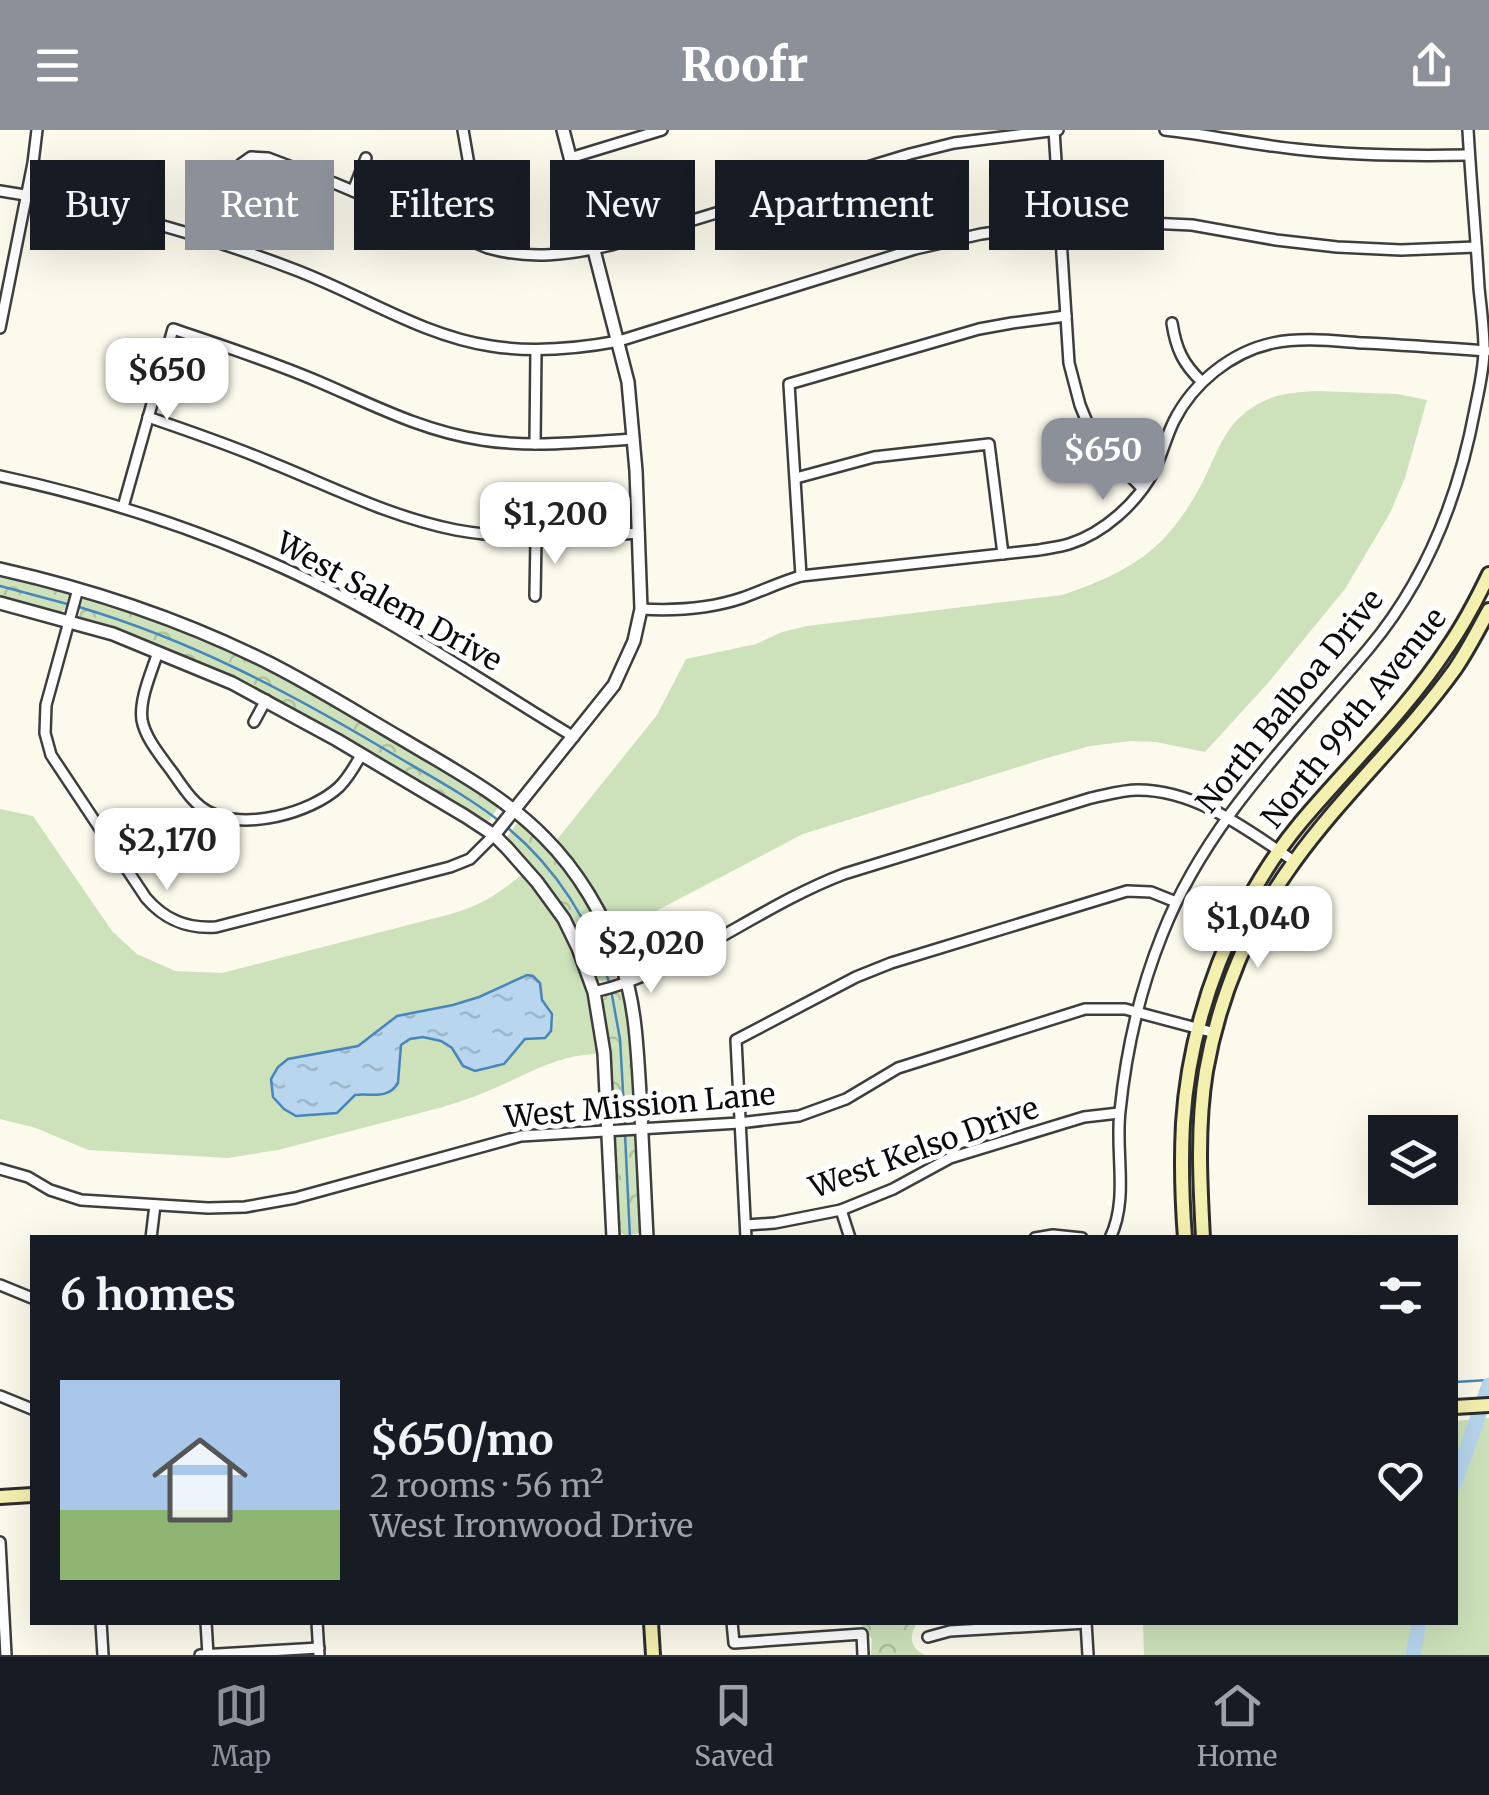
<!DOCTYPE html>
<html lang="en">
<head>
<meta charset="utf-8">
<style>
	:root { --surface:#171b24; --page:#20242c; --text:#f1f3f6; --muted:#9ea1a6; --line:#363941; --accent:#8c9099 }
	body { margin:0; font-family:Merriweather,serif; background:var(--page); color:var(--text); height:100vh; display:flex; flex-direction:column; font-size:38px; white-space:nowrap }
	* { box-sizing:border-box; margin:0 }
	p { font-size:32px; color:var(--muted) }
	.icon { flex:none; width:55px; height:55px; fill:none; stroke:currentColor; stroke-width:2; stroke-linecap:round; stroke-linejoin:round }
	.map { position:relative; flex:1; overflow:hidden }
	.drawer { position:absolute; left:30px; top:1105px; width:1428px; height:390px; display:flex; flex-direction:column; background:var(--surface); border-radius:0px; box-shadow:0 10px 40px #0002 }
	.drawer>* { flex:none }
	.hud { position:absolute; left:30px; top:30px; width:1430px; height:90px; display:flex; gap:20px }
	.tools { position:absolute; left:1368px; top:985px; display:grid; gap:20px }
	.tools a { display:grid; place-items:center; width:90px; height:90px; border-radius:0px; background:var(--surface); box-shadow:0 10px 40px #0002; font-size:50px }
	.price { position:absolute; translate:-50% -85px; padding:0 22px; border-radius:20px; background:#fff; color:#222; font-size:32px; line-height:65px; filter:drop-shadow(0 2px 5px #0008) }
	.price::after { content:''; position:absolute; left:50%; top:60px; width:30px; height:22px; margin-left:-15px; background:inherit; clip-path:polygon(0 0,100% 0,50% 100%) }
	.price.current { background:var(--accent); color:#fff }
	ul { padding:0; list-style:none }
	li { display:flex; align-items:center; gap:30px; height:250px; padding:0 30px }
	li span { display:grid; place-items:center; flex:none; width:280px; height:200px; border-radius:0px; color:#555 }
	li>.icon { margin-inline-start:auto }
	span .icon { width:120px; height:120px; fill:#fffc; stroke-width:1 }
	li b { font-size:42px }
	h2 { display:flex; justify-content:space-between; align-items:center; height:120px; padding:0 30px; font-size:42px }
	.pill { padding:0 35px; border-radius:0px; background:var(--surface); box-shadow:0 10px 40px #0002; font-size:35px; line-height:90px }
	.pill.current { background:var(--accent); color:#fff }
	header { display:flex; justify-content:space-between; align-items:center; height:130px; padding:0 30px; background:var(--accent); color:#fff; font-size:45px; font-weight:800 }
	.dock { display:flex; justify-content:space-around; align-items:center; height:140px; border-top:2px solid var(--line); background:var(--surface); font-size:28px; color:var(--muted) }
	.dock a { display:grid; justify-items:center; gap:5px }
	.dock .current { color:var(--accent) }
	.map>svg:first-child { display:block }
	.grass { fill:#cde2bb }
	.park { fill:url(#park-crowns) }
	.water { fill:url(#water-ripples); stroke:#4886ba; stroke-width:2.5 }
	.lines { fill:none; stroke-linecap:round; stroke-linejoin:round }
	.stream { stroke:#4886ba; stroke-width:2.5 }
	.river { stroke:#b8d6ed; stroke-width:15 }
	.minor-casing { stroke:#3e3e3e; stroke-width:14 }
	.tertiary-casing { stroke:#3e3e3e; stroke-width:16 }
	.secondary-casing { stroke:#2d2d2d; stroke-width:18 }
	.minor { stroke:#fff; stroke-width:9 }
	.tertiary { stroke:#fff; stroke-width:11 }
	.secondary { stroke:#f4f1b0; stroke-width:12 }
	.labels { text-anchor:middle; stroke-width:10; stroke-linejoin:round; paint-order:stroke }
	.street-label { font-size:30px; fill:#0b0b0b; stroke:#fff }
</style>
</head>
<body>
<header><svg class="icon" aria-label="menu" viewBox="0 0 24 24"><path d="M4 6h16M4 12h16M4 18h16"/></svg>Roofr<svg class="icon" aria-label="share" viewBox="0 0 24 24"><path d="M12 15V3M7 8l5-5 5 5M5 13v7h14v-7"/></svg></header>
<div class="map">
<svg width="1489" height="1525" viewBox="0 0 1489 1525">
	<defs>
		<pattern id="park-crowns" width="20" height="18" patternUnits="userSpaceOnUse" patternTransform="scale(2.5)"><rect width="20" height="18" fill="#cde2bb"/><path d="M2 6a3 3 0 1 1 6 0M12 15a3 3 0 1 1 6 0" fill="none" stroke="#afc19f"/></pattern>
		<pattern id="water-ripples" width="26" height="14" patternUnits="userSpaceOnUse" patternTransform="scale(2.5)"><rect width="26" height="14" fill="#b8d6ed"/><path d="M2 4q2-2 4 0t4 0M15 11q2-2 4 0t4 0" fill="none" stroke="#9db6ca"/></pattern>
	</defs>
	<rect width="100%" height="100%" fill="#fcfaec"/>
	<!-- grass -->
	<g class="grass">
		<path d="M1317,261l80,3 30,6 -22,78 -15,35 -45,76 -77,94 -63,69 -49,-10 -25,-1 -41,5 -43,12 -244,76 -189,99 -59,-91 102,-127 29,-56 70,-15 26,-12 25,-6 255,-31c39,-13 77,-29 105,-60 15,-17 28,-37 38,-58 16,-33 23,-59 59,-76 16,-8 35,-9 53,-10z"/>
		<path d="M0,679l33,7 79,115 25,23 38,17 47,2 229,-59c31,-9 48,-21 73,-41 30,36 57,79 66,126 4,18 6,37 9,55 -39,0 -69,19 -104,34 -17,8 -34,13 -52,19l-165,43 -50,8 -140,-8 -52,-22 -36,-9z"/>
		<polygon points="1489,1288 1489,1525 1144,1525 1143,1493 1455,1492 1455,1291"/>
	</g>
	<!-- park -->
	<g class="park">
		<polygon points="0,443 68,460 70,467 67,478 58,484 0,469"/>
		<polygon points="86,466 161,490 265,535 478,658 499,676 489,691 483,692 267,565 222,544 82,490 79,486 83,469"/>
		<path d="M517,693h6c43,41 81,92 96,152 -6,5 -15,7 -23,5l-3,-4 -31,-69 -22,-30 -33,-36 1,-5z"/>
		<polygon points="621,862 626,866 632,901 636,988 628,991 613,989 611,981 606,899 601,872 606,865"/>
		<path d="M620,1005h13l6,7 4,88c-7,5 -18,8 -25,1l-5,-92z"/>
		<path d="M864,1492l54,1c-10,11 -8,26 7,32h-54l1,-16 -11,-14z"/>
	</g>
	<!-- water -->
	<path class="water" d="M527,845l6,1 7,7 2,17 10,14 -1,17 -6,7 -20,1 -21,25 -29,7 -12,-5 -11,-18 -11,-7 -18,-4 -13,2 -9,6 -3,38c-10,17 -27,10 -43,12l-18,18 -41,3 -12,-7 -11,-12 -2,-18 7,-12 10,-8 70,-13 39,-30 56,-11 26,-8z"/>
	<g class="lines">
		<!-- stream -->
		<g class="stream">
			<polyline points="0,456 71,475"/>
			<path d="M79,477c111,33 208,84 307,143 38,23 77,43 112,70"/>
			<path d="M508,698c48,40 83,95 101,154"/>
			<polyline points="611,860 620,909 625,996"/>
			<polyline points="625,1004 630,1108"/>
			<polyline points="1455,1252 1489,1250"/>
		</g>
		<!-- river -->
		<g class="river">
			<polyline points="1455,1353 1489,1255"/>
			<polyline points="1413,1525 1419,1492"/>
		</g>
		<!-- minor casing -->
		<g class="minor-casing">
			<g id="minor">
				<polyline points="1054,0 1069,233 1080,275 1089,297 1106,322 1142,358"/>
				<path d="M1165,0c47,5 93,16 140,20 55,6 109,6 164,5"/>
				<polyline points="570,28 662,0"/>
				<path d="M0,61c100,15 199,42 293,78 65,24 129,67 198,77 43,7 85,3 128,-5l296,-92 66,-15 79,-11 44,-2 88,4 84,15 61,7 64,3 75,-3"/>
				<polyline points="353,61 366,28"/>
				<polyline points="126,86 135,44"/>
				<polyline points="459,106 472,72 472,52 463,0"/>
				<path d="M218,112l23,-78 10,-7 17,1 66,25 154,65c42,12 81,7 123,-3l299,-91 44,-11 104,-13"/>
				<path d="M1172,193c4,26 11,41 30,59"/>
				<polyline points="0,198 33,33 37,0"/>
				<path d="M148,287c41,14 82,28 122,45 62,25 120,55 186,68 61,11 122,7 183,3"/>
				<polyline points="535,314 536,220"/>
				<path d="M0,346c98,21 192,51 283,92 102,46 196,112 291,169"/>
				<polyline points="796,348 874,327 989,314 1003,424"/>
				<path d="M123,377l50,-178c48,16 97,32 144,52 54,23 105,50 165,59 50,8 101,2 152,-1"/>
				<polyline points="801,446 789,254 979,199 1012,193 1066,186"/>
				<path d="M78,459l-32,116 -1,28 6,22 95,143c19,22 41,31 70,29l234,-60 20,-8 24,-24"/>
				<polyline points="535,466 536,408"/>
				<path d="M641,479c34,2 68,0 101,-11 20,-7 38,-16 59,-22l238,-26c10,-2 20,-3 30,-6 35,-11 68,-41 85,-73 8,-16 12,-34 20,-50 19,-38 57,-69 99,-78 30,-6 61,-2 91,0 41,2 82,5 122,8"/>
				<path d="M158,522c-6,19 -19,47 -16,68 3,18 20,38 31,53 10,14 20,31 36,39 35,19 102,1 130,-25 9,-9 16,-21 22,-32"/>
				<polyline points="254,592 266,570"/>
				<path d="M594,862c87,-20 165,-86 250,-118l247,-76c15,-3 31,-8 47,-8 59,0 109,40 156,71"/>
				<polyline points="0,1039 28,1047 50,1060 81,1070 208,1078 245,1077 295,1068 521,1006 739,993 799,986 846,969 898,938 1085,879 1125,879 1215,903"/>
				<polyline points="841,1080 850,1108"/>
				<polyline points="746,1095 775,1093 841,1080 893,1059 950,1028 1084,987 1119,983"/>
				<polyline points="151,1108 155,1075"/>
				<polyline points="746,1108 736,910 856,847 891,833 1127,761 1151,762 1176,772"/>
				<polyline points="1035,1108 1053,1105 1082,1108"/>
				<path d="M1110,1108c19,-39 5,-85 10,-127 6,-59 20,-121 42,-176 44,-113 131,-196 207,-287 57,-68 90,-153 106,-239 4,-20 9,-40 9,-60 0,-20 -3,-41 -5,-61 -3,-52 -8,-105 -11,-158"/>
				<polyline points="0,1155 32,1168"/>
				<polyline points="0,1266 32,1279"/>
				<polyline points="0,1412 6,1525"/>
				<polyline points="101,1492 103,1525"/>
				<polyline points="206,1492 208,1525"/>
				<polyline points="317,1492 319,1525"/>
				<polyline points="732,1492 734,1513 862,1504 863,1525"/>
				<polyline points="1086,1492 1088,1525"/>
				<polyline points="928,1507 950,1501 1086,1493"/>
				<polyline points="200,1525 319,1518"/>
			</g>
		</g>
		<!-- tertiary casing -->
		<g class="tertiary-casing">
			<g id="tertiary">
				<path d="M0,439c93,21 186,52 271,95 45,23 88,50 131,75 50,30 102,57 143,99 33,33 59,77 75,122 16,43 17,88 20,134 2,48 5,96 7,144"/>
				<polyline points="0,473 113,504 232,553 337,610 465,686 494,705 507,718 537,752 564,789 578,818 594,862 604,923 613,1108"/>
				<polyline points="494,705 614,555 634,511 641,479 636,341 628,252 563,0"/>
			</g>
		</g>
		<!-- secondary casing -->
		<g class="secondary-casing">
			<g id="secondary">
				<path d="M1185,1108c-3,-39 -4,-76 -2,-115 7,-107 49,-218 118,-301 49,-58 105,-111 147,-175 16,-23 29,-48 41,-73"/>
				<path d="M1203,1108c-3,-56 -6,-112 3,-167 13,-74 44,-149 88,-209 49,-68 112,-125 161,-193 13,-19 23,-39 34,-59"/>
				<polyline points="1455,1277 1489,1275"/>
				<polyline points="0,1367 32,1365"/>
				<polyline points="651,1492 653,1525"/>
			</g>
		</g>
		<!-- minor -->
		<use href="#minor" class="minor"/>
		<!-- tertiary -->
		<use href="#tertiary" class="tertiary"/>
		<!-- secondary -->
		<use href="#secondary" class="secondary"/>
	</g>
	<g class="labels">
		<!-- street labels -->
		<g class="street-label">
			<text transform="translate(389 472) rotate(29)" y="10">West Salem Drive</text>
			<text transform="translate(1290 571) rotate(-51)" y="10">North Balboa Drive</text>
			<text transform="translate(1354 588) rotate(-51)" y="10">North 99th Avenue</text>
			<text transform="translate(640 976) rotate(-5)" y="10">West Mission Lane</text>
			<text transform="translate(924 1018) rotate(-20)" y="10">West Kelso Drive</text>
		</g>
	</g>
</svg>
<div class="tools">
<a><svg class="icon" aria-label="layers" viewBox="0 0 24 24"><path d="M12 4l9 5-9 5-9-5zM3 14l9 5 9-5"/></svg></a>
</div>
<b class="price" style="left:167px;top:293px">$650</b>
<b class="price current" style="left:1103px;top:373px">$650</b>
<b class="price" style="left:555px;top:437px">$1,200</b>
<b class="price" style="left:167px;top:763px">$2,170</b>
<b class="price" style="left:1258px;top:841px">$1,040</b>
<b class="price" style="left:651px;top:866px">$2,020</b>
<div class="hud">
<a class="pill">Buy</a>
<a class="pill current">Rent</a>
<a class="pill">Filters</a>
<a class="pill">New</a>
<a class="pill">Apartment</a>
<a class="pill">House</a>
</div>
<section class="drawer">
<h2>6 homes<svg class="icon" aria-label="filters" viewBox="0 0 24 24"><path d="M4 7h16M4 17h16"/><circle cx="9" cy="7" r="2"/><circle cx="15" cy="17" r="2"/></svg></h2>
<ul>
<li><span style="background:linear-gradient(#a9c7e8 65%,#8fb573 0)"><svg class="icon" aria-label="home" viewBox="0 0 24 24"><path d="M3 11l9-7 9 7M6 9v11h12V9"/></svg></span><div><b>$650/mo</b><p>2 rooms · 56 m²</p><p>West Ironwood Drive</p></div><svg class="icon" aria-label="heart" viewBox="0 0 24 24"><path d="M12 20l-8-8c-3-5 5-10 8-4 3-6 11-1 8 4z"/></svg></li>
</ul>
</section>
</div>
<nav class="dock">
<a class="current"><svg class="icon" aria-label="map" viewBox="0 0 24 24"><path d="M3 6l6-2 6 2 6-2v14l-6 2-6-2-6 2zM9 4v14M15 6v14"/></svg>Map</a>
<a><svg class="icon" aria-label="saved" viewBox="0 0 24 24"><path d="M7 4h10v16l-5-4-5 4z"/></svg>Saved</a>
<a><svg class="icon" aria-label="home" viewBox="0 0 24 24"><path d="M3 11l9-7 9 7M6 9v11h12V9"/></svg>Home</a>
</nav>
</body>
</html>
